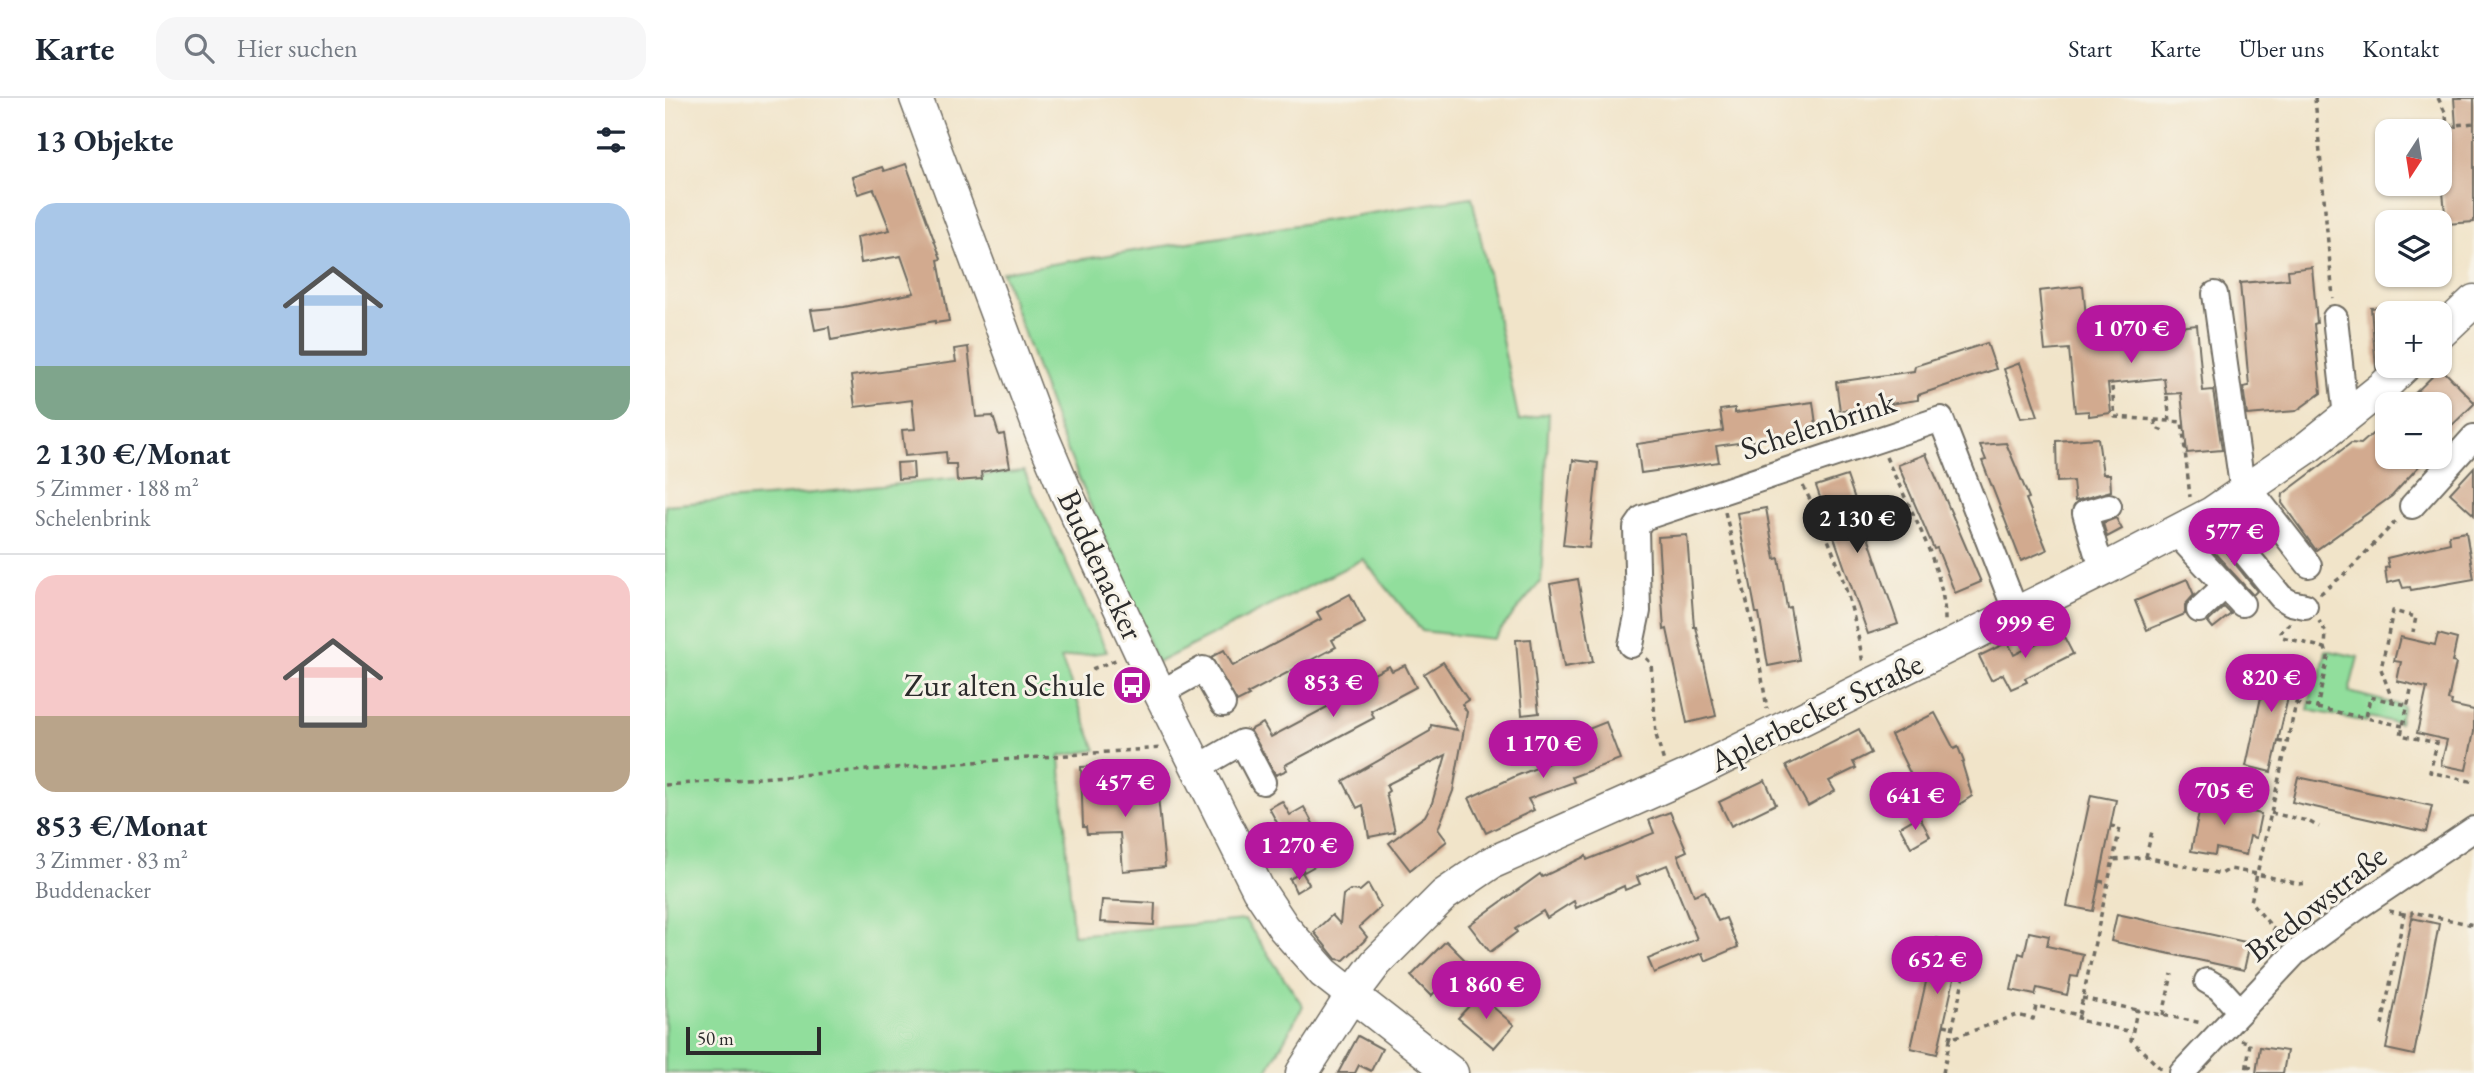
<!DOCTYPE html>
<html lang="de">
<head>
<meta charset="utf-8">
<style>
	:root { --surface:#fff; --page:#f6f6f7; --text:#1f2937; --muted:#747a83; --line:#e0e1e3; --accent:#b5179e }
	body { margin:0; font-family:"EB Garamond",serif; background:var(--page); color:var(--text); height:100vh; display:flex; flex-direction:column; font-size:26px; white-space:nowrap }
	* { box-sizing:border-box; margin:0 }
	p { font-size:23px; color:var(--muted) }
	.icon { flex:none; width:38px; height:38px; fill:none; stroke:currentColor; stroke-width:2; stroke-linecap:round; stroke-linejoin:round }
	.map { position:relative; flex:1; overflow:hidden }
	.details { display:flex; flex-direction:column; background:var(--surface); width:665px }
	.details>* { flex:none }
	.needle { width:46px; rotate:192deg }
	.fabs { position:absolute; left:1710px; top:21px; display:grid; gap:14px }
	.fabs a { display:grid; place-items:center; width:77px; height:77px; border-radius:14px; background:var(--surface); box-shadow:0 2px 5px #0004; font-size:35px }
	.scale { position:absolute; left:21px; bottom:18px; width:135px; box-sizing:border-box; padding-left:7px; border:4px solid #2b2b2b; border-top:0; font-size:19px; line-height:24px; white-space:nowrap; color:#2b2b2b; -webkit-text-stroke:5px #f7f3e8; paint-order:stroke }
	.price { position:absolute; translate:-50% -60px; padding:0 16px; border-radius:24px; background:var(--accent); color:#fff; font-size:23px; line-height:46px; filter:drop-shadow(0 2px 4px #0008) }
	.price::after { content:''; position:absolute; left:50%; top:42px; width:21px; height:16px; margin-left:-10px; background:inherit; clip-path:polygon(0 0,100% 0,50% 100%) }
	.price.selected { background:#222; color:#fff }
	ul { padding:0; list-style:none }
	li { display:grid; align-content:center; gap:14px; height:371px; padding:0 35px }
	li+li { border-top:2px solid var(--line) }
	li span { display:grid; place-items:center; height:217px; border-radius:21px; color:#555 }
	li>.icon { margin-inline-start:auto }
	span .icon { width:126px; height:126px; fill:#fffc; stroke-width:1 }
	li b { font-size:30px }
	h2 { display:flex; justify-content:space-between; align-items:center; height:84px; padding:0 35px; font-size:30px }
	header { display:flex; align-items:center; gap:42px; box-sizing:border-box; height:98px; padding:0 35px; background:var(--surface); border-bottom:2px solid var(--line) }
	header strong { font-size:33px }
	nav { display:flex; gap:38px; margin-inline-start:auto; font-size:24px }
	.search { width:490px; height:63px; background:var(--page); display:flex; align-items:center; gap:18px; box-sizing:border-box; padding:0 24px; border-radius:21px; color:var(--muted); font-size:26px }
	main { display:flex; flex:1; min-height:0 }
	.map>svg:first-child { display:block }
	.green { fill:#91de9c; stroke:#5e8464; stroke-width:2 }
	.building { fill:#d2aa8f }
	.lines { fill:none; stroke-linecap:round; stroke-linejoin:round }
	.minor-casing { stroke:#706c62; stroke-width:28 }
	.major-casing { stroke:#706c62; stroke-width:35 }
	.path { stroke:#706c62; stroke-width:3.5; stroke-dasharray:5 5; stroke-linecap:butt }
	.minor { stroke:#fff; stroke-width:24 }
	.major { stroke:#fff; stroke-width:32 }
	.labels { text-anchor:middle; stroke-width:6; stroke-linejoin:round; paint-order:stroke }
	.street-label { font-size:32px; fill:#2b2b2b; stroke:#f7f3e8 }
	.poi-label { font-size:32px; fill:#2b2b2b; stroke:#f7f3e8; text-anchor:end }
</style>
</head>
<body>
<header>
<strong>Karte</strong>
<div class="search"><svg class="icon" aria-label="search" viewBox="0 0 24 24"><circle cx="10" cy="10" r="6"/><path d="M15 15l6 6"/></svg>Hier suchen</div>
<nav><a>Start</a><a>Karte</a><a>Über uns</a><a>Kontakt</a></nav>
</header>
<main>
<section class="details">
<h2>13 Objekte<svg class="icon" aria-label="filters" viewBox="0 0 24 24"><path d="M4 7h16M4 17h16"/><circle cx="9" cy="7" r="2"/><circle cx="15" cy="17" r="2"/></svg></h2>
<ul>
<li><span style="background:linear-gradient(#a9c7e8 75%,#7fa58c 0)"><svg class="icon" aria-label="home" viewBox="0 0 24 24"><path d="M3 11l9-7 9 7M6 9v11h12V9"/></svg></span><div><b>2 130 €/Monat</b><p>5 Zimmer · 188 m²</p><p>Schelenbrink</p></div></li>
<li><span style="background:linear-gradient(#f6c9c9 65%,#b9a48a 0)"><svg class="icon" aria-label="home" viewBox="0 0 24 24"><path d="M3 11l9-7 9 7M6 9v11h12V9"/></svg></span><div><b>853 €/Monat</b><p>3 Zimmer · 83 m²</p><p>Buddenacker</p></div></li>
</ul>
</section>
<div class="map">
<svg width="1809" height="975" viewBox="0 0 1809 975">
	<rect width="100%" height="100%" fill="#f7f3e8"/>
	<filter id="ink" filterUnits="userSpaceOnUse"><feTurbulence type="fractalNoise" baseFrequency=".0143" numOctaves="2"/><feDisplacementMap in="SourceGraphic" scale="14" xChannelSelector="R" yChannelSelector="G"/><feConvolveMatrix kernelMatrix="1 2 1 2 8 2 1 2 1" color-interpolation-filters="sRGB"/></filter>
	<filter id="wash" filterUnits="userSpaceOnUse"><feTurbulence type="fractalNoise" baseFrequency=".00686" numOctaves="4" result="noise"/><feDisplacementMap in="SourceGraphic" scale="28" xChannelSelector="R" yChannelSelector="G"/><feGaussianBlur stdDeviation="1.57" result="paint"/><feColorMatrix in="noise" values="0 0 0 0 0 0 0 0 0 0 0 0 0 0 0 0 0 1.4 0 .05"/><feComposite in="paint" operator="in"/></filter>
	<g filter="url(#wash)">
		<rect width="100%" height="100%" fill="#f1e4c9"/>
		<!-- green -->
		<g class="green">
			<polygon points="807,99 854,323 884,315 876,483 828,541 757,533 698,461 492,565 395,335 337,174"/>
			<polygon points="359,373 442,554 396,560 431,652 395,658 408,837 580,822 638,908 601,975 469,975 469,973 451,975 0,975 0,407 149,395"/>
			<polygon points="1661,552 1693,559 1684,594 1738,608 1734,625 1703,619 1702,624 1643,612 1650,580 1655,581"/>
		</g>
		<g id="blocks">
			<!-- building -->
			<g class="building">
				<polygon points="1789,0 1809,0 1809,124 1781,126 1777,83 1774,83 1774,30 1791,29"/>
				<polygon points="241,66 276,161 273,162 284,223 270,225 270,223 166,242 164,229 150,232 146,212 179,209 249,195 236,158 196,165 192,139 225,132 209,91 193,96 187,79 217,69 219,73"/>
				<polygon points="1647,169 1652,225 1649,226 1656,295 1631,313 1582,317 1578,289 1584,288 1575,185 1624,181 1623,172"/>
				<polygon points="1418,188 1424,249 1469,245 1469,241 1494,239 1493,231 1532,227 1538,293 1548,292 1557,352 1522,355 1516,295 1501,296 1499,280 1443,286 1446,315 1424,318 1424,313 1410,314 1404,251 1380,253 1374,193"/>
				<polygon points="1722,209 1722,260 1711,270 1706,210"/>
				<polygon points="1322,245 1331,271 1253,297 1253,302 1175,313 1171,284 1249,273 1250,268"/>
				<polygon points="303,249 311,319 328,318 334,337 339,336 345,369 316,374 317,381 292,383 291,366 282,366 281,354 240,358 237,332 250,331 247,302 190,309 186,278 291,264 289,251"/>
				<polygon points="1355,265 1373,318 1356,320 1339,271"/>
				<polygon points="1776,270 1809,304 1809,306 1774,340 1774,306 1739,306"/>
				<polygon points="1148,304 1152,334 1051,348 1054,364 976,375 972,346 1058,333 1055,312 1070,310 1070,315"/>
				<polygon points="1722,323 1722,359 1744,359 1754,368 1727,398 1651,452 1617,405 1618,396 1686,345 1696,346"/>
				<polygon points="1433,340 1438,376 1445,376 1446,393 1410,403 1408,383 1392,384 1391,343"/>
				<polygon points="1341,345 1364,400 1361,401 1382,452 1356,463 1317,363 1321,362 1315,347"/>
				<polygon points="1261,356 1316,484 1290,495 1272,450 1269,451 1233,367"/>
				<polygon points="908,362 933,365 924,450 898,447"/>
				<polygon points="248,364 249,380 233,381 232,365"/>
				<polygon points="1809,369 1809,417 1785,395"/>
				<polygon points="1182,378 1233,526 1203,536 1151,388"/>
				<polygon points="1101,410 1110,461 1114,460 1122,510 1125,509 1134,562 1103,568 1094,515 1091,515 1072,415"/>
				<polygon points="1451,420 1457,431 1442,439 1438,425"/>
				<polygon points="1801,434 1809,481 1746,492 1745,489 1738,490 1735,482 1722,485 1720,470 1724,469 1722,460 1785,445 1784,437"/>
				<polygon points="1022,437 1029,529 1031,529 1051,618 1022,625 1002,531 999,532 993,439"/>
				<polygon points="1554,446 1592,493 1588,497 1547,452"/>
				<polygon points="913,481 928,564 899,569 885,486"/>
				<polygon points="1522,481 1529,497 1520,507 1520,516 1482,532 1470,503"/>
				<polygon points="685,496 700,525 667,542 671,549 582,596 584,598 572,604 546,559 559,552 568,568 656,521 652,514"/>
				<polygon points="1559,509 1566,516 1548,530 1543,524"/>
				<polygon points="1396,533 1408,556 1360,580 1362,584 1346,591 1338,576 1326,582 1314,558 1343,544 1349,557"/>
				<polygon points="1773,536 1792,541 1787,564 1791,565 1783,602 1787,603 1786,607 1809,612 1809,634 1801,672 1776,667 1782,642 1752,635 1762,590 1732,583 1736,564 1729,563 1735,539 1770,547"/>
				<polygon points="866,541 874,615 857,617 851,542"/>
				<polygon points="1605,558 1631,564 1606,674 1581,668"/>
				<polygon points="778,564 803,602 797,606 802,614 788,693 773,731 782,743 745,772 724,745 760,718 767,705 781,657 721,687 724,693 721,695 730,734 704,739 698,707 692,710 678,683 765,633 766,627 792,632 759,576"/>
				<polygon points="740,567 751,589 706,613 709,620 620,667 622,672 611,677 585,632 598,625 606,639 694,592 691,586 707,577 724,568 727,573"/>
				<polygon points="1270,615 1289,651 1293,649 1299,664 1297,665 1307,698 1278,717 1260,705 1226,637"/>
				<polygon points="941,624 955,661 907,679 909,684 863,701 869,712 821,735 804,700 851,678 899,659 897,653 925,642 921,632"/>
				<polygon points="1194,631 1206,655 1188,664 1191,670 1164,683 1170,693 1143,708 1121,668"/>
				<polygon points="436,668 437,693 492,688 500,769 458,773 455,735 422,736 421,729 418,729 416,669"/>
				<polygon points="1633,679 1767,708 1761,734 1627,704"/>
				<polygon points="1100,682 1111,706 1066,728 1054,704"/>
				<polygon points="1543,693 1563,698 1560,708 1596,716 1591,740 1585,738 1581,757 1551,750 1550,757 1526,753 1534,715 1538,716"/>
				<polygon points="1426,697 1451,702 1428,813 1402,808"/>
				<polygon points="617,703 625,717 639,709 657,742 673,734 682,750 639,774 604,710"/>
				<polygon points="1005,714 1022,753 1013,757 1029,797 1040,793 1053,823 1061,820 1073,849 1040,863 1037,855 989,875 983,861 1032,841 1002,767 972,779 975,786 960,792 959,788 911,810 909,803 882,820 878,813 850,831 852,834 825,854 804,827 875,776 877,779 921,758 922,762 989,735 984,722"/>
				<polygon points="1254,718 1265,738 1246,749 1235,729"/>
				<polygon points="637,774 644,786 631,794 625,781"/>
				<polygon points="703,786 716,809 694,829 702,839 699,843 679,862 671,861 649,834 667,817 675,826 678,797 685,792 695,793"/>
				<polygon points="437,802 490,805 489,827 435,824"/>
				<polygon points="1452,816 1585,845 1579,872 1446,843"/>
				<polygon points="1747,820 1774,826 1749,957 1721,951"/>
				<polygon points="1364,834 1384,838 1382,848 1418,856 1413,879 1406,878 1402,897 1372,890 1370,897 1346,892 1354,855 1359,857"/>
				<polygon points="1271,840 1297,846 1272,956 1246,950"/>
				<polygon points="781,843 801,863 766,898 746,878"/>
				<polygon points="814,897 849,927 829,950 793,920"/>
				<polygon points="693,938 717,951 706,973 694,967 690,975 673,975"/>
				<polygon points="1595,949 1622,953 1618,975 1591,975"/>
			</g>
		</g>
	</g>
	<g filter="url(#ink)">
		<use href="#blocks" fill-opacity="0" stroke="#706c62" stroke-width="2"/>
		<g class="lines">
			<!-- minor casing -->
			<g class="minor-casing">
				<g id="minor">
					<polyline points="1550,196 1578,395"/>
					<polyline points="1670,220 1681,319"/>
					<polyline points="1584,390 1644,467"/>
					<polyline points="1747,408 1809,339"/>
					<polyline points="1547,415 1616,499 1626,505 1640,508"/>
					<polyline points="1509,433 1577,506"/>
					<polyline points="1440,471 1431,453 1420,415 1444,408"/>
					<polyline points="1534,512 1560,488"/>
					<polyline points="966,547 973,513 971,430 978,420 1276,321 1351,514"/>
					<polyline points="495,595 538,571 558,606"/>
					<polyline points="532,670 577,644 598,684"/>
					<polyline points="1542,883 1554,890 1574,912"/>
					<polyline points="1517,975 1630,855 1693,809 1809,731"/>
				</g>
			</g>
			<!-- major casing -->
			<g class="major-casing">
				<g id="major">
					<polyline points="251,0 376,335 401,394 487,579 593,791 619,830 659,875 787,975"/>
					<polyline points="1774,236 1809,203"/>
					<polyline points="637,975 687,897 711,865 779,797 826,765 1024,677 1440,471 1547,415 1643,349 1718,289 1740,268"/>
				</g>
			</g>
			<!-- path -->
			<g class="path">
				<polyline points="1650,0 1668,200"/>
				<polyline points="1773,0 1781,16 1782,30"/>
				<polyline points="1783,28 1809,25"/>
				<polyline points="1447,289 1450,319 1517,324 1525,399"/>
				<polyline points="1502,298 1505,323"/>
				<polyline points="1490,322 1491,330 1498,333"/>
				<path d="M1221,359c22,50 60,111 59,166"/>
				<path d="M1138,388c29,55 51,117 60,178"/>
				<polyline points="1060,414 1090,537 1102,611"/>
				<polyline points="1655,496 1681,475 1732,422"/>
				<polyline points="1625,525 1615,534 1617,539 1660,550"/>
				<polyline points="981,560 986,565 991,637 999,664"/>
				<polyline points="427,571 451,562"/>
				<polyline points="1625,590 1634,592 1631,606"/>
				<polyline points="1746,592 1736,637 1772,645 1765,674 1809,684"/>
				<polyline points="1728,604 1716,571 1728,513 1751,519 1748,534"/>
				<polyline points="1652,610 1701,620"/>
				<polyline points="1738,628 1701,620 1705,599 1742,607"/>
				<polyline points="1613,643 1622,645"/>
				<polyline points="0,687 497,650"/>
				<polyline points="1606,715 1643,723 1654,729"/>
				<polyline points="1446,728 1455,730 1448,762"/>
				<polyline points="1481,759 1487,733"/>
				<polyline points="1434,783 1443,785"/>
				<polyline points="1724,813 1739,816"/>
				<polyline points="1617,841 1586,804 1592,776 1634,786 1642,785"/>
				<polyline points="1417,900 1472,912"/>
				<polyline points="1414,917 1413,922 1467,934"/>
				<polyline points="1498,917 1507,876"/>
				<polyline points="1279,927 1288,929"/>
				<polyline points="1717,927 1739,816 1747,817 1747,814 1809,827"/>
				<polyline points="1285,941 1300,873 1292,871"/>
				<polyline points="1576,942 1585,945 1581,975"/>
				<polyline points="1582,968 1592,970"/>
				<polyline points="1496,971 1466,942 1472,912 1537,925"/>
				<polyline points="1278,975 1285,941 1352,917 1368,921 1371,908 1414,917 1448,762 1481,759 1556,776 1565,771 1592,776 1631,606 1652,610 1663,559 1660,550 1661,534 1654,523"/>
			</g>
			<!-- minor -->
			<use href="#minor" class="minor"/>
			<!-- major -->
			<use href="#major" class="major"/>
		</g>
	</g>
	<!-- icons -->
	<defs>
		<g id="bus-disc" transform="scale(2.0125)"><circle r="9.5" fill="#b5179e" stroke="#f7f3e8"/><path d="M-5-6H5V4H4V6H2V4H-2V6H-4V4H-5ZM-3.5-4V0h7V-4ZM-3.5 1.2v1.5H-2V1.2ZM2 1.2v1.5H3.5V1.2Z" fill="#fff"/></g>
	</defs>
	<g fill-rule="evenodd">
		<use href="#bus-disc" x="467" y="587"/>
	</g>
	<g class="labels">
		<!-- street labels -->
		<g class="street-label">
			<text transform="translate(1153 327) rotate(-18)" y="11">Schelenbrink</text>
			<text transform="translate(436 467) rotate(65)" y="11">Buddenacker</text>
			<text transform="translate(1151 614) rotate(-26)" y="11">Aplerbecker Straße</text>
			<text transform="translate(1651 805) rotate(-38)" y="11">Bredowstraße</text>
		</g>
		<!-- poi labels -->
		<g class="poi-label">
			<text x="440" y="598">Zur alten Schule</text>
		</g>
	</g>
</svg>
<div class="fabs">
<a><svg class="needle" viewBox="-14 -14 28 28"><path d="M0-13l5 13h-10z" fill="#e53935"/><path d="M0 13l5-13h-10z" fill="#747a83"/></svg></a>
<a><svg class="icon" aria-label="layers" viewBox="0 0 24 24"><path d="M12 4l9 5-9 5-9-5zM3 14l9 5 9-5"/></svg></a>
<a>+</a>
<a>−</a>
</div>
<div class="scale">50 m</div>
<b class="price" style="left:1466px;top:267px">1 070 €</b>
<b class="price selected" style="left:1192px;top:457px">2 130 €</b>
<b class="price" style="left:1569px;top:470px">577 €</b>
<b class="price" style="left:1360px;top:562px">999 €</b>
<b class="price" style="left:1606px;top:616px">820 €</b>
<b class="price" style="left:668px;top:621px">853 €</b>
<b class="price" style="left:878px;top:682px">1 170 €</b>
<b class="price" style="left:460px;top:721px">457 €</b>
<b class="price" style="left:1559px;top:729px">705 €</b>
<b class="price" style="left:1250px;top:734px">641 €</b>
<b class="price" style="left:634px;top:784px">1 270 €</b>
<b class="price" style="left:1272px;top:898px">652 €</b>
<b class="price" style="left:821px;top:923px">1 860 €</b>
</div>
</main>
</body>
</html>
